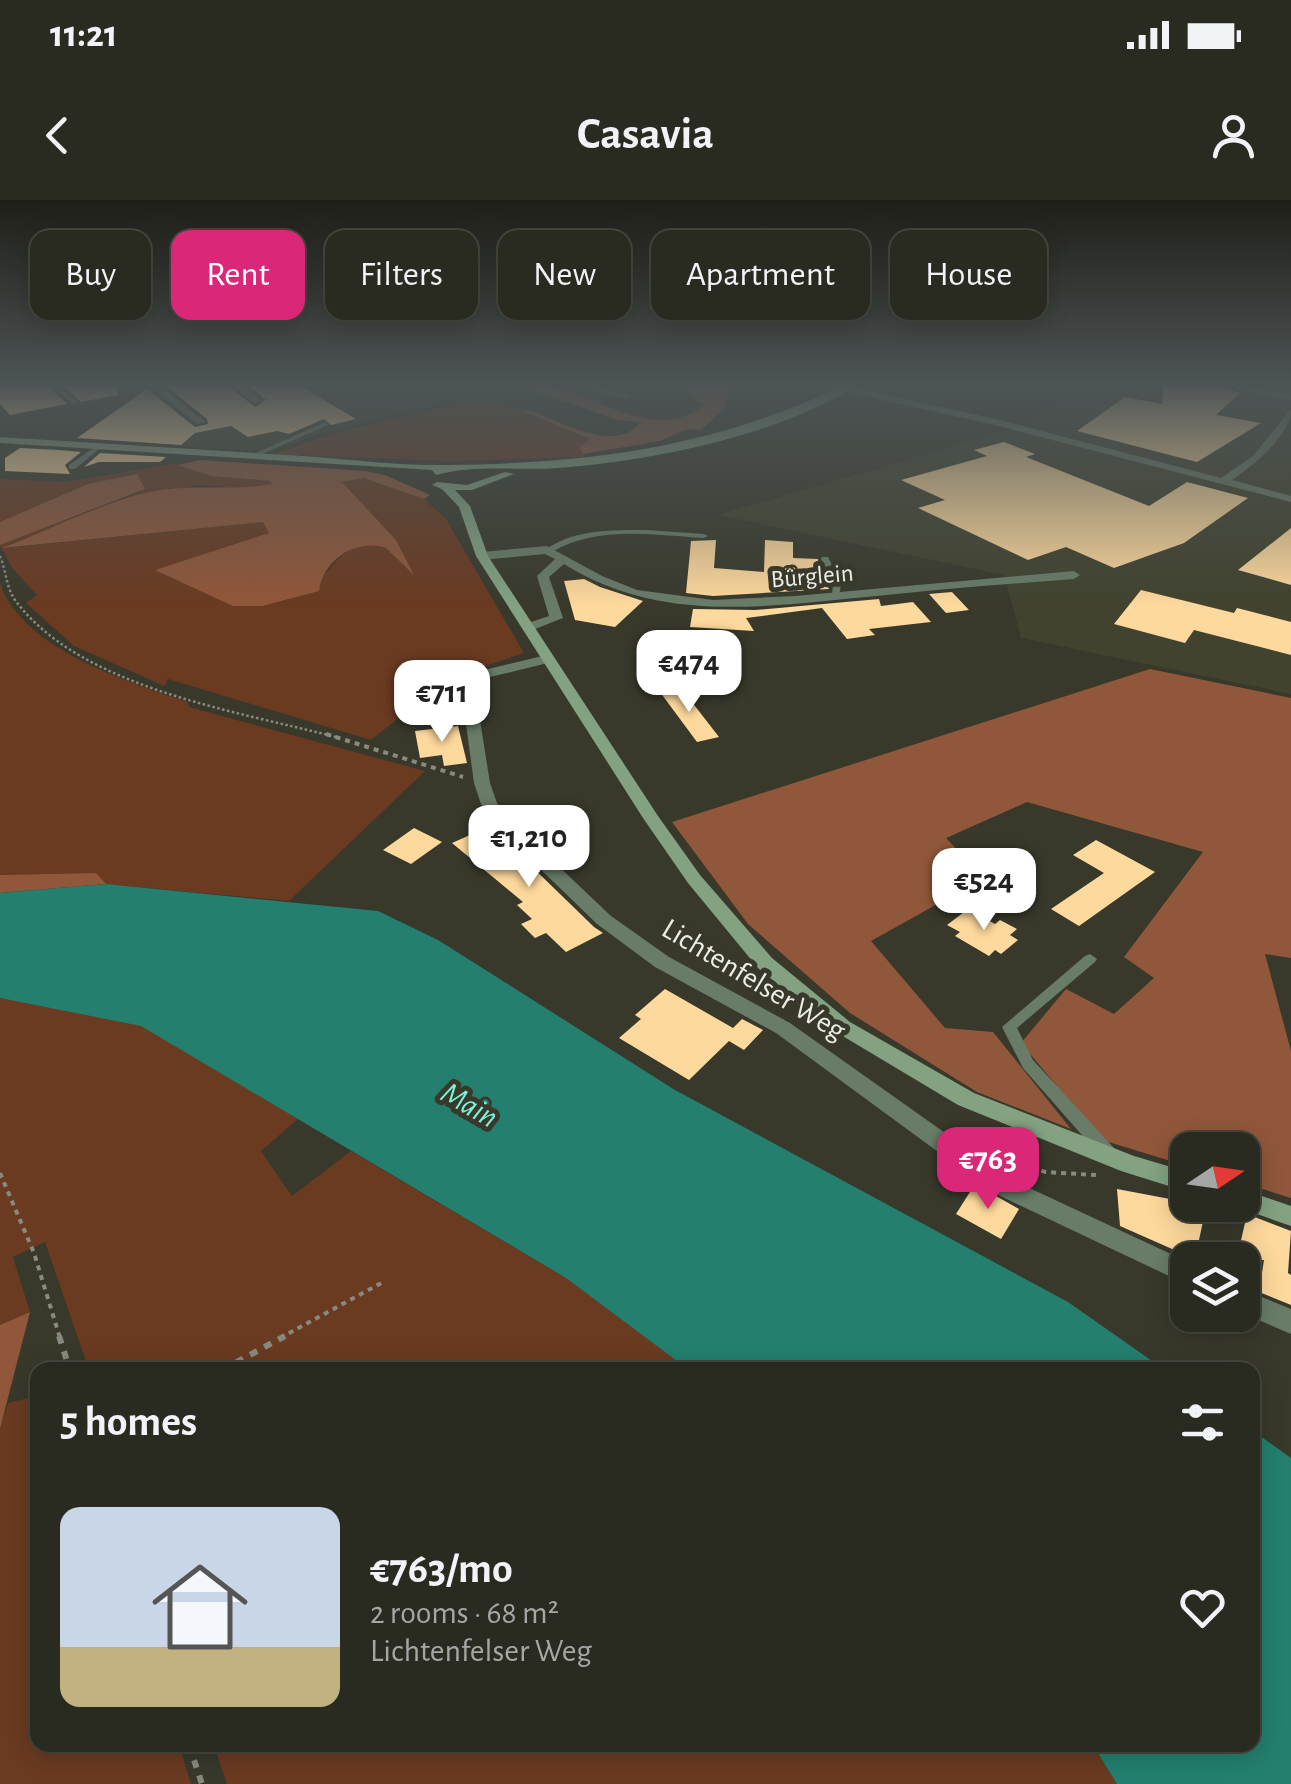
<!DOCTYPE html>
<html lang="en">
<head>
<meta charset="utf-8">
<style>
	:root { --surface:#2a2b20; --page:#323329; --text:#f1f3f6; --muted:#a5a7a5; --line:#46473e; --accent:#db2777 }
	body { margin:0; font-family:"Alegreya Sans",sans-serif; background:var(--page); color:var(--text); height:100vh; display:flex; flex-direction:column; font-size:38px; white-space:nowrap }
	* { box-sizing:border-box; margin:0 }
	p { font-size:32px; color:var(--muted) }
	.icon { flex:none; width:55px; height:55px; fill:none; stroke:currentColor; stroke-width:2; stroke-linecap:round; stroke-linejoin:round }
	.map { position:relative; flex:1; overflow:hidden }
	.sheet { position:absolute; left:30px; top:1162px; width:1230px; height:390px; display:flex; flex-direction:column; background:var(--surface); border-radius:20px; box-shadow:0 5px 25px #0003,0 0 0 2px var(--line) }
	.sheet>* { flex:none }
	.top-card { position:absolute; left:30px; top:30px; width:1232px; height:90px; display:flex; gap:20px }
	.needle { width:65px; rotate:77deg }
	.buttons { position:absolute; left:1170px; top:932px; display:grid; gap:20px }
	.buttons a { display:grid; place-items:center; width:90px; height:90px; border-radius:20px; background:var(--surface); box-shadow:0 5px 25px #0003,0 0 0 2px var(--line); font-size:50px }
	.price { position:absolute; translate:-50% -85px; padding:0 22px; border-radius:20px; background:#fff; color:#222; font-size:32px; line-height:65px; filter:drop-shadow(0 2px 5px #0008) }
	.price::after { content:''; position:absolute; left:50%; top:60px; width:30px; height:22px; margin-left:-15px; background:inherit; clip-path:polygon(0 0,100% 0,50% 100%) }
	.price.on { background:var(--accent); color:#fff }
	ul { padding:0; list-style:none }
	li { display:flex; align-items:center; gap:30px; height:250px; padding:0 30px }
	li+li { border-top:2px solid var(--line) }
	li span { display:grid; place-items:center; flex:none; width:280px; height:200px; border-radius:20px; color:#555 }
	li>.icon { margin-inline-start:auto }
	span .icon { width:120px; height:120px; fill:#fffc; stroke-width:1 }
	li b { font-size:42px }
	h2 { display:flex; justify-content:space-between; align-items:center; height:120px; padding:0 30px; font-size:42px }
	.tag { padding:0 35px; border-radius:20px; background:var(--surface); box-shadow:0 5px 25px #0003,0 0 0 2px var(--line); font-size:35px; line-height:90px }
	.tag.on { background:var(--accent); color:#fff }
	.status { display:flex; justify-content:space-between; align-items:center; height:70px; padding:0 50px; background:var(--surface); direction:ltr }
	.status svg { height:28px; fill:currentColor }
	header { display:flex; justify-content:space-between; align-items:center; height:130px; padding:0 30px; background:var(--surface); font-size:45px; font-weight:600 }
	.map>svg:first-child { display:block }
	.built { fill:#41432f }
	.green { fill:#6a3a21 }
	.forest { fill:#91573a }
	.water { fill:#247f6e }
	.building { fill:#fed99d }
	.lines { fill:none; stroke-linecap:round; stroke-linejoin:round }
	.path-far2 { stroke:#898a7f; stroke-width:2.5; stroke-dasharray:2.5 2.5; stroke-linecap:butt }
	.path-far1 { stroke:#898a7f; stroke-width:4; stroke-dasharray:5 5; stroke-linecap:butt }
	.path { stroke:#898a7f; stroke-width:6; stroke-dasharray:8 8; stroke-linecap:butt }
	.lane { fill:#687c68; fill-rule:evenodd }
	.street { fill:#687c68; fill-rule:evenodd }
	.secondary { fill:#82a282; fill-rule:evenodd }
	.labels { text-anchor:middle; stroke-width:10; stroke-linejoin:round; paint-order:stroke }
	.far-street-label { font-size:25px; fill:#edeee6; stroke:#38392b }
	.street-label { font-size:30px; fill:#edeee6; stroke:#38392b }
	.water-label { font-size:32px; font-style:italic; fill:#78f3da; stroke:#38392b }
</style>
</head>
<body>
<div class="status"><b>11:21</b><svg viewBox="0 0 49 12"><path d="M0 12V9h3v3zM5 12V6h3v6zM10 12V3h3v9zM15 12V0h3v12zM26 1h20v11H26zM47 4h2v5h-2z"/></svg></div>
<header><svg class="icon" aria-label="back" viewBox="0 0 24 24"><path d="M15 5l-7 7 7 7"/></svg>Casavia<svg class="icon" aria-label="person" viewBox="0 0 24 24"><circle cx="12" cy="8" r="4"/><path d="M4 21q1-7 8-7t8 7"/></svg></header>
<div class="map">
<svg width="1291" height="1584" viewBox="0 0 1291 1584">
	<rect width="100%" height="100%" fill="#38392b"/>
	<!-- built -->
	<g class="built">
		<polygon points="334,185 412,185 447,202 318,234 271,252 152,244 123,215 171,205 190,218"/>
		<polygon points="1084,185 1291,185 1291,494 1021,438 1004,375 718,315 1026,225"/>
	</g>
	<!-- green -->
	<g class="green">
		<polygon points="476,200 511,207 591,240 581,247 585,257 448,261 274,254 335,233"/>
		<path d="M173,264l23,4 16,8 59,5 1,4 -31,3 -45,-3 -189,63 256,-26 6,11 51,51c10,-22 40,-52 67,-35 9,6 16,16 25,23l-16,-32 -54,-58 22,-4 23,6 37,15 22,20 78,134 -75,25 -78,62 -203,-61 -4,7 -90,-40 -48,-43 11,-8 -25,-27 -12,-23 145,-55 -114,19 -31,13v-43l66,3z"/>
		<path d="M0,383c22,66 128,99 188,119l1,5 236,64 -136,130 -184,-17 -9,-11 -96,2z"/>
		<polygon points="0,798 141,825 298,919 261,951 292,996 351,951 566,1078 689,1170 89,1170 45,1042 13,1057 30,1112 0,1125"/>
		<polygon points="37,1196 38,1545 179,1545 191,1584 0,1584 0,1229 8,1203"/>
		<polygon points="214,1545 1093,1545 1117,1584 227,1584"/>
	</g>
	<!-- forest -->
	<g class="forest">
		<path d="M517,185c10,0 21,-1 31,1 48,9 110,58 155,19l-27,-20h61l-9,10 -4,14 -23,21 -14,-1 -27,12 -77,13 -3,-7 10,-8 -68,-28 7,-1c32,11 86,45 112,12l-24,-2z"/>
		<path d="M201,260l164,11 20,4 45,20 -6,4 -60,-21 -22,4 54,58 18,35 -28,-27c-30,-10 -63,12 -67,43l-57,15h-29l-78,-36 114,-37 -6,-11 -261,26c43,-16 110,-50 153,-57 40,-7 78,0 117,-7l-2,-3 -58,-5 -35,-11z"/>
		<polygon points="137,274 145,289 0,345 0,322 88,284"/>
		<polygon points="1150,469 1291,498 1291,758 1265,754 1291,851 1291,998 1243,983 1242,950 1188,950 1187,966 1102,940 1021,843 1066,789 1114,814 1154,778 1124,757 1203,652 1027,602 946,638 984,678 871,741 945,828 993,832 1071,929 977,892 850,813 748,724 672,622"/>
		<polygon points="96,673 106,684 0,693 0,675"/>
		<polygon points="30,1112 0,1229 0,1125"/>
	</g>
	<!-- water -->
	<g class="water">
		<polygon points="106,684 378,711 438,740 675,890 1068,1102 1165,1170 689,1170 566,1078 141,826 0,798 0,693"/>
		<polygon points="1253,1231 1291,1258 1291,1584 1117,1584 1093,1545 1252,1545"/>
	</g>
	<!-- building -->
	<g class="building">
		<polygon points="15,185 46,185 67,204 10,215 0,204 0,187"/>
		<polygon points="117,185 118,195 81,202 64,186"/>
		<polygon points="165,185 227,185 255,207 266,200 248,185 299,185 356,219 331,225 324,219 289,234 277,231 248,237 231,226 195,233 181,245 77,238 147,189 195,227 208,224 207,219"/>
		<polygon points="1163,185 1215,185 1240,193 1216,215 1261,223 1197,262 1077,231 1125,197 1162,204"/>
		<polygon points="1004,242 1035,254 1026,257 1149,306 1187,282 1248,298 1184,343 1114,368 1066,347 1028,360 918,308 945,300 901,280 987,256 974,250"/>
		<polygon points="20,248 59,250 81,252 65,265 70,274 5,271 5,258"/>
		<polygon points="100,253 166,257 160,262 99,262 84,267"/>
		<polygon points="1291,328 1291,385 1238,370"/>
		<polygon points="716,340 714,368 764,372 765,340 793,342 793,358 818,359 819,374 824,374 829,389 713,396 686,393 691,341"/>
		<polygon points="584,379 600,387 643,401 615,427 575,420 564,381"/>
		<polygon points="1141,390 1234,413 1237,408 1291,422 1291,455 1194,430 1185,443 1114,424"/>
		<polygon points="952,392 969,410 946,413 929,394"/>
		<polygon points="879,399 881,406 913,402 931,422 869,429 875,435 847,439 822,408 746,418 754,431 690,427 693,409 755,410"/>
		<polygon points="681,488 719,537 697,542 660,492"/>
		<polygon points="458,526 467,563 444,566 442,555 420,558 415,531"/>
		<polygon points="490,626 594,727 603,733 566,752 546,733 535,738 521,724 532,719 517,705 523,702 452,643"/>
		<polygon points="414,628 442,642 411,664 383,650"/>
		<polygon points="1096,640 1155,672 1079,726 1051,709 1104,673 1073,655"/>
		<polygon points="968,709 995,724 1000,720 1017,729 1010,735 1018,740 1001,754 995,750 989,756 955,736 960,732 947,725"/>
		<polygon points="665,789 733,828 742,819 763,830 744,850 729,841 689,880 619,838 641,819 635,815"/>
		<polygon points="975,984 1019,1009 1001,1039 956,1014"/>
		<polygon points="1117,989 1170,999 1205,1012 1199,1040 1237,1058 1247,1014 1291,1031 1288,1073 1291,1075 1291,1105 1259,1092 1264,1060 1197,1060 1120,1026"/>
	</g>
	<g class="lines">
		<!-- path-far2 -->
		<path class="path-far2" d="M0,356c6,14 6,31 15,44 65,88 221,111 321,137"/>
		<!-- path-far1 -->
		<g class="path-far1">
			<polyline points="326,534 463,577"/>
			<polyline points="995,952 1045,972 1096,975"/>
			<polyline points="0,973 34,1053 60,1138"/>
			<polyline points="280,1138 385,1081"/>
		</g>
		<!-- path -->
		<g class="path">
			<polyline points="59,1136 70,1170"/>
			<polyline points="222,1170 285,1136"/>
			<polyline points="189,1545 202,1584"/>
		</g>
		<!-- lane -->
		<g class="lane">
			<polygon points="50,185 57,185 78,203 73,204"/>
			<polygon points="1219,185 1234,185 1291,196 1291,200"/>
			<polygon points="326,222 328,225 255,257 249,256"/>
			<polygon points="98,245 103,246 75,269 69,269 69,265"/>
			<path d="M646,330l58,4 4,2 -4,2c-50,-3 -107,-13 -152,14l-7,-2c29,-21 67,-20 101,-20z"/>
			<polygon points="822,357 828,357 841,384 839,397 832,395 833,384 821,359"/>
			<polygon points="1090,754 1097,759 1095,762 1017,828 1033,860 1114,948 1116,953 1114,958 1108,959 1102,958 1023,868 1002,827 1085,756"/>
		</g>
		<!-- street -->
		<g class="street">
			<polygon points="149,185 159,185 205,222 197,224"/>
			<polygon points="231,185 241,185 262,201 254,203"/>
			<polygon points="571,185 589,185 631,196 626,199"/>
			<path d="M846,186l154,34 221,58 32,-22 38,-47c0,27 -39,57 -59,71l59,16v6l-292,-76 -156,-35z"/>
			<path d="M547,346l55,30 35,14 76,10 82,-4 279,-25 6,4 -6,4c-66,5 -132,10 -198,17 -110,10 -214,29 -312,-32l-15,13 14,41 -33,13 -5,-1v-6l24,-8 -12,-40 18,-17 -10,-5 -63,6 -6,-4 6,-4z"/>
			<polygon points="547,455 552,456 552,462 490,477 476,495 490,583 497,603 515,625 611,716 669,757 790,823 1010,979 1188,1062 1188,1085 994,993 776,833 655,767 597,724 503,633 481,604 474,583 462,495 480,471"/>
			<polygon points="1242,1089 1291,1109 1291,1134 1242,1113"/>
		</g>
		<!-- secondary -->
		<g class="secondary">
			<path d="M845,185h12c-78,51 -207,76 -299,83 -41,3 -83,-4 -122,7l-4,-5 -432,-27v-6c96,6 192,12 288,18 52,3 107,11 159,10 146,-2 264,-17 398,-80z"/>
			<polygon points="505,272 514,274 472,290 455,290 470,306 488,356 658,616 700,675 772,758 850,822 974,893 1134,956 1188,972 1188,992 1121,971 958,905 836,832 758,768 688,683 643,618 476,356 459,307 442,289 432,285 437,282 467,285"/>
			<polygon points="1242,989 1291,1006 1291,1026 1234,1006 1242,1005"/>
		</g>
	</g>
	<!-- sky -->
	<linearGradient id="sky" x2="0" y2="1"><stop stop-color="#1f1f18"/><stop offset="0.45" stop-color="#4d5455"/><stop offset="1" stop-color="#4d5455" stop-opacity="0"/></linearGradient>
	<rect width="1291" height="407" fill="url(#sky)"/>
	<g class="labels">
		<!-- far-street labels -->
		<g class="far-street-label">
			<text transform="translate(812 375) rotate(-5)" y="9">Bürglein</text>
		</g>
		<!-- street labels -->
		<g class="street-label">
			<text transform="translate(754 779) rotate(31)" y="10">Lichtenfelser Weg</text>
		</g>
		<!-- water labels -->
		<g class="water-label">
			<text transform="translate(470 904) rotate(30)" y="11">Main</text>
		</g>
	</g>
</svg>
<div class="buttons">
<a><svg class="needle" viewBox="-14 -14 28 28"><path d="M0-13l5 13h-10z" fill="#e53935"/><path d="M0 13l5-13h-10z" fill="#a5a7a5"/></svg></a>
<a><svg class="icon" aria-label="layers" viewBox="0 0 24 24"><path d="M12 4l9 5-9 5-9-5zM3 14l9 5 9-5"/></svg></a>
</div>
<b class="price" style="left:689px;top:515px">€474</b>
<b class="price" style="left:442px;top:545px">€711</b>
<b class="price" style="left:529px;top:690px">€1,210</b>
<b class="price" style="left:984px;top:733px">€524</b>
<b class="price on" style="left:988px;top:1012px">€763</b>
<div class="top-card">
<a class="tag">Buy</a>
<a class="tag on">Rent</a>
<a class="tag">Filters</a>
<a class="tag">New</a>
<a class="tag">Apartment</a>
<a class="tag">House</a>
</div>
<section class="sheet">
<h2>5 homes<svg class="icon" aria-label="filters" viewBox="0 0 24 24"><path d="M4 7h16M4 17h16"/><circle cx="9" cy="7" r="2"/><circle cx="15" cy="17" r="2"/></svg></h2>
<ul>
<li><span style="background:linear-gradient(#c9d6e8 70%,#c2b280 0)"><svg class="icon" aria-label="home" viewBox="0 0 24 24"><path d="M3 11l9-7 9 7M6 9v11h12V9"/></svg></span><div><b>€763/mo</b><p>2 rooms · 68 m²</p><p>Lichtenfelser Weg</p></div><svg class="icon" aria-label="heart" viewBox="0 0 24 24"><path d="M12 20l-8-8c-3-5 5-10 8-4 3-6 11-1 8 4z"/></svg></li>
</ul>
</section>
</div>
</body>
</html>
